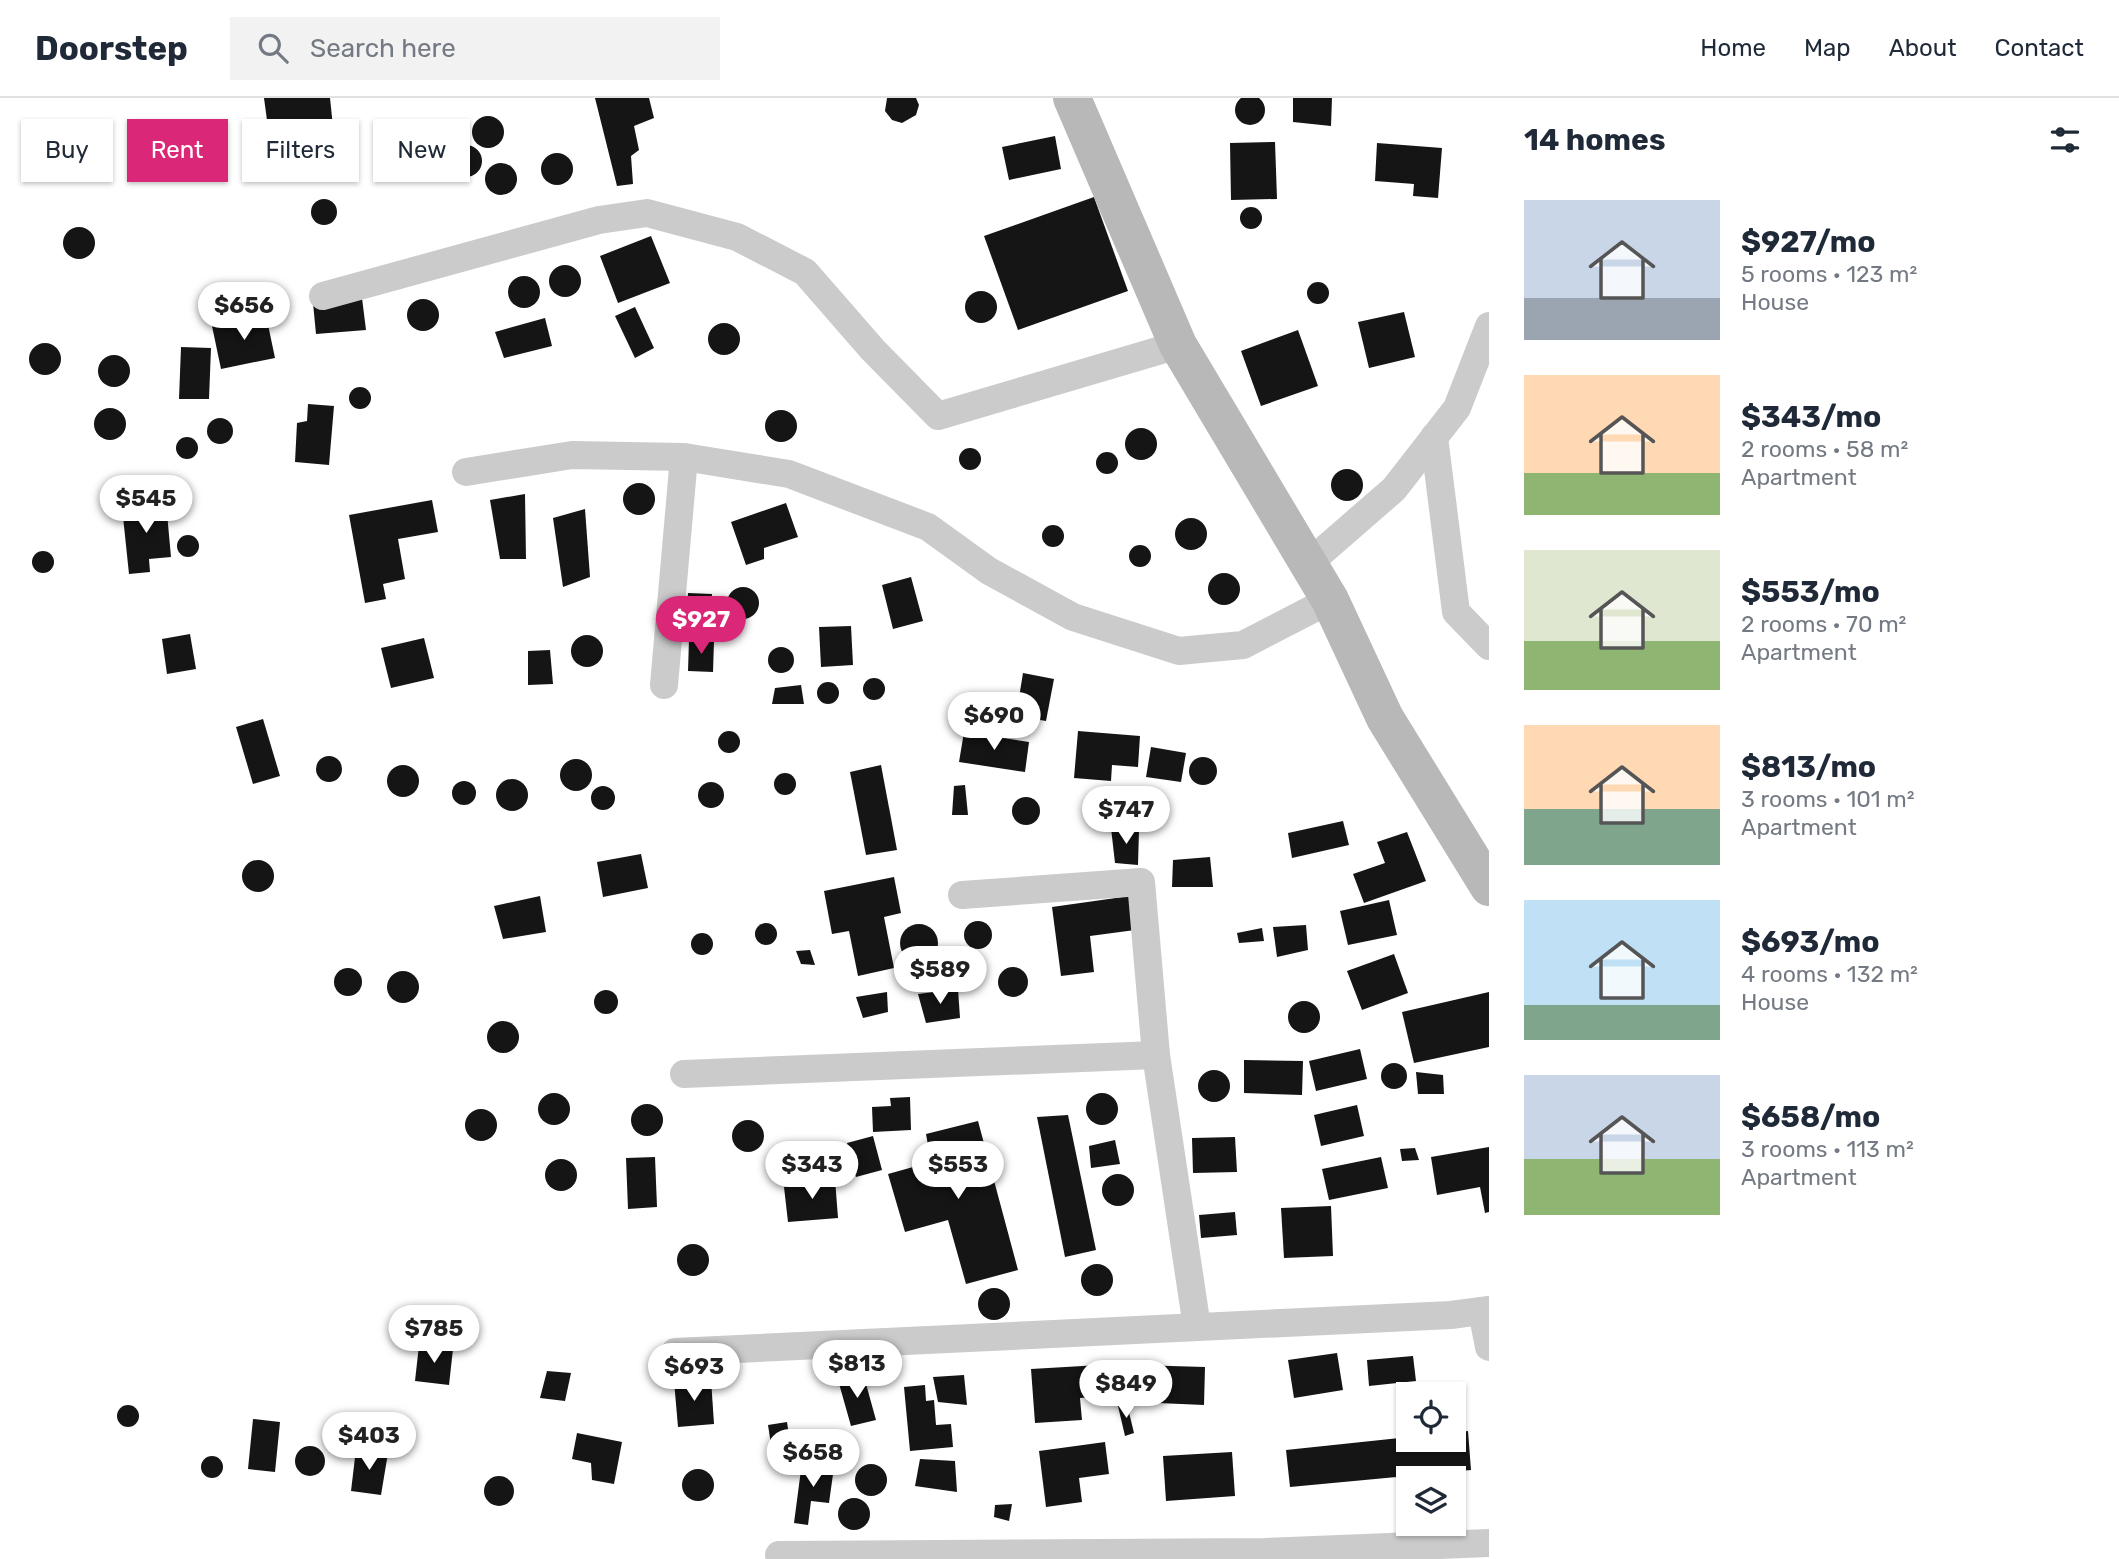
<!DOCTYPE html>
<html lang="en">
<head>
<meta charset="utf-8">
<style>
	:root { --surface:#fff; --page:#f2f2f3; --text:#1f2937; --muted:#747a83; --line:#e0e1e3; --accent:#db2777 }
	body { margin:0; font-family:Rubik,sans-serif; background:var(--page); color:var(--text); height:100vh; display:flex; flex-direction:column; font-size:26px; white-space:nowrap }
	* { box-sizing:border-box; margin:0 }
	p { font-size:23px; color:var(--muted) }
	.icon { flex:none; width:38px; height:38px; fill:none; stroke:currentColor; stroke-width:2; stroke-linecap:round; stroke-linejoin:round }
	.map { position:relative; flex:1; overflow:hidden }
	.sheet { display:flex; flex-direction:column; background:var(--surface); width:630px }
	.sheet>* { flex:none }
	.banner { position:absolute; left:21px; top:21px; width:665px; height:63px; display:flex; gap:14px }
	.fabs { position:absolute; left:1396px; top:1284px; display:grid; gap:14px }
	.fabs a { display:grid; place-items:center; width:70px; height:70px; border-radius:0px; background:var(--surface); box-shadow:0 2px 5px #0004; font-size:35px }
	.price { position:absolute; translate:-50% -60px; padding:0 16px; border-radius:24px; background:#fff; color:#222; font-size:23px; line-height:46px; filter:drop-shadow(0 2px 4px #0008) }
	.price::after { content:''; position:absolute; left:50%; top:42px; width:21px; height:16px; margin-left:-10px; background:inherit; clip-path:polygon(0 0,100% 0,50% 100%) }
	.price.selected { background:var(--accent); color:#fff }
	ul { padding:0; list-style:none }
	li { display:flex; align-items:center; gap:21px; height:175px; padding:0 35px }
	li span { display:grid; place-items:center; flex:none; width:196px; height:140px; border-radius:0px; color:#555 }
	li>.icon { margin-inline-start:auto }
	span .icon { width:84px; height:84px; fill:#fffc; stroke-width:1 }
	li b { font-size:30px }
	h2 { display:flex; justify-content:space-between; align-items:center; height:84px; padding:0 35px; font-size:30px }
	.pill { padding:0 24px; border-radius:0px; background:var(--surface); box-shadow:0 2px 5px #0004; font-size:24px; line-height:63px }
	.pill.selected { background:var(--accent); color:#fff }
	header { display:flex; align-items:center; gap:42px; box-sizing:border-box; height:98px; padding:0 35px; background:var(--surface); border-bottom:2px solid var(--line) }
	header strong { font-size:33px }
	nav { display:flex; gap:38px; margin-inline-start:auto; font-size:24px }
	.search { width:490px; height:63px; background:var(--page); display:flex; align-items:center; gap:18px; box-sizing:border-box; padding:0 24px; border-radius:0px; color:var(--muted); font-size:26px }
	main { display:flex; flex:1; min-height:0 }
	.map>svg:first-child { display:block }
	.building { fill:#151515 }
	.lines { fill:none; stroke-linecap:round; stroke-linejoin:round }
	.minor { stroke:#cbcbcb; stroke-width:28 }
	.secondary { stroke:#b8b8b8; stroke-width:38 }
</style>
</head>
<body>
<header>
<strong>Doorstep</strong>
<div class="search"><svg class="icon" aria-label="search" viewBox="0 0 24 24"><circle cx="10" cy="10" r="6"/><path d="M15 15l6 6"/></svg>Search here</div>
<nav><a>Home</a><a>Map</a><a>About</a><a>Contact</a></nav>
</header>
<main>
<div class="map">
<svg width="1489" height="1461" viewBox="0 0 1489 1461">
	<rect width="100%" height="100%" fill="#fff"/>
	<!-- building -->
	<g class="building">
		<circle cx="1250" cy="12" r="15"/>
		<polygon points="264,0 330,0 333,29 269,37"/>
		<polygon points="595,0 649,0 654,20 634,28 639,52 631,58 633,86 617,88"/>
		<polygon points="887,0 916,0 919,7 916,17 902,25 892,22 885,13"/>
		<polygon points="1293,0 1332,0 1331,28 1293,24"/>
		<circle cx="488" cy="34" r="16"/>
		<circle cx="427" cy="54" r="16"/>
		<polygon points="1055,38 1061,71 1009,82 1002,49"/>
		<polygon points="1275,44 1277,101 1231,102 1230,45"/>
		<polygon points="1377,45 1442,50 1438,100 1413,98 1414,86 1375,83"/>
		<circle cx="466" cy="63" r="16"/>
		<circle cx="557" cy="71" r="16"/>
		<circle cx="501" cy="81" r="16"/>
		<polygon points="1094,99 1128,193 1018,232 984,138"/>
		<circle cx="324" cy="114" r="13"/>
		<circle cx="1251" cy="120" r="11"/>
		<circle cx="79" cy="145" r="16"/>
		<polygon points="651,138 670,185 618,205 600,158"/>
		<circle cx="565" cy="183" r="16"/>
		<circle cx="524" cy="194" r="16"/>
		<circle cx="1318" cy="195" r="11"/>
		<circle cx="981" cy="209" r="16"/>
		<polygon points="362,200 366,232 316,236 313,205"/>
		<circle cx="423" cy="217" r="16"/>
		<polygon points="635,209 654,250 635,260 615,218"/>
		<polygon points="1404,214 1415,259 1369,270 1358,224"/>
		<polygon points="266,217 275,260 221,271 212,228"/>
		<polygon points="545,220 552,248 504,260 495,234"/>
		<circle cx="724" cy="241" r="16"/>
		<polygon points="1298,232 1318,288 1261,308 1241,253"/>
		<circle cx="45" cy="261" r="16"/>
		<polygon points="181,249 211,250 209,301 179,301"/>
		<circle cx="114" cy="273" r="16"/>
		<circle cx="360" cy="300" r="11"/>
		<polygon points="308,306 334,308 329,367 295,364 297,325 307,323"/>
		<circle cx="110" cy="326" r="16"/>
		<circle cx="781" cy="328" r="16"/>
		<circle cx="220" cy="333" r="13"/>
		<circle cx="1141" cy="346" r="16"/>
		<circle cx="187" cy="350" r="11"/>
		<circle cx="970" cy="361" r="11"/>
		<circle cx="1107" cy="365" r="11"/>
		<circle cx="1347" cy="387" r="16"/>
		<circle cx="639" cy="401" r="16"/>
		<polygon points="525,396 526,461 500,461 490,402"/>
		<polygon points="432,402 438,434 398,441 405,481 383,486 386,501 365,505 349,417"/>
		<polygon points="166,404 171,459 149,461 150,474 129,476 122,409"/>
		<polygon points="786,405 798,439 764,450 764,461 746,467 731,424"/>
		<polygon points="585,411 590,479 563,489 553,420"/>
		<circle cx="1191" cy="436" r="16"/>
		<circle cx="1053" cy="438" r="11"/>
		<circle cx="188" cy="448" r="11"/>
		<circle cx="1140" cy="458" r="11"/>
		<circle cx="43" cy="464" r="11"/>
		<circle cx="1224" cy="491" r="16"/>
		<polygon points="911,479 923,523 893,531 882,487"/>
		<circle cx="743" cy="505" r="16"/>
		<polygon points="688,495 712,496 709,535 685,534"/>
		<polygon points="851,528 853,567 821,569 819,529"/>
		<polygon points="190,536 196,571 167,576 162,541"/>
		<circle cx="587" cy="553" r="16"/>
		<polygon points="424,540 434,580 391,590 381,550"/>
		<polygon points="689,542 714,542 713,574 688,573"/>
		<circle cx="781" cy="562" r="13"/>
		<polygon points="550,552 553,586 528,587 528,553"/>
		<polygon points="1023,575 1054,581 1046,623 1016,618"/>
		<circle cx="874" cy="591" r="11"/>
		<circle cx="828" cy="595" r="11"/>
		<polygon points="801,587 804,606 772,606 775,590"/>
		<polygon points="263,621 280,678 253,686 236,629"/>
		<polygon points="1078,633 1140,638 1138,669 1112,667 1111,683 1074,680"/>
		<circle cx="729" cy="644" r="11"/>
		<polygon points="964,634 1029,644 1025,674 959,664"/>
		<polygon points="1151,649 1186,655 1181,684 1146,679"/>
		<circle cx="329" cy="671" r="13"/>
		<circle cx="1203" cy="673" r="14"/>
		<circle cx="576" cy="677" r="16"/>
		<circle cx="403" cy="683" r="16"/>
		<polygon points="881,667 897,752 866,757 850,674"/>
		<circle cx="785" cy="686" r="11"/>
		<circle cx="512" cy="697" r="16"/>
		<circle cx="464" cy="695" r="12"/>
		<circle cx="711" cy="697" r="13"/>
		<polygon points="965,687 968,717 952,717 954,688"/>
		<circle cx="603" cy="700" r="12"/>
		<circle cx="1026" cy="713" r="14"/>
		<polygon points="1343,723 1349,747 1292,760 1288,735"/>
		<polygon points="1111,730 1139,732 1138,767 1115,765"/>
		<polygon points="1407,734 1426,783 1364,805 1353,776 1385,765 1377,744"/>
		<polygon points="641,756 648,790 603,799 597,764"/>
		<polygon points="1210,759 1213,789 1172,789 1173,762"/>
		<circle cx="258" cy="778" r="16"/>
		<polygon points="894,779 901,815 884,819 894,870 858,878 849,833 832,836 824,793"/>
		<polygon points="540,798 546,834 503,841 494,808"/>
		<polygon points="1130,798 1135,832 1090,838 1094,874 1061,878 1052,809"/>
		<polygon points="1389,802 1397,837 1348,847 1340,813"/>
		<circle cx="978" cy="837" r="14"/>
		<circle cx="766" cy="836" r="11"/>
		<circle cx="919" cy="845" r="19"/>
		<polygon points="1306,827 1308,852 1277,859 1273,829"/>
		<polygon points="1262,830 1264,843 1239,845 1237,835"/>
		<circle cx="702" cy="846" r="11"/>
		<polygon points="810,852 815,867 801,866 796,853"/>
		<polygon points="1394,856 1408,895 1362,912 1347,873"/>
		<circle cx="1013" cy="884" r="15"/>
		<circle cx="348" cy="884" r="14"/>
		<circle cx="403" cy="889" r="16"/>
		<polygon points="958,891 960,920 926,925 918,896"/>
		<circle cx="606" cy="904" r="12"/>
		<polygon points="887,894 888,914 863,920 856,899"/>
		<polygon points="1489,894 1489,949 1414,965 1402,914"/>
		<circle cx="1304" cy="919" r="16"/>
		<circle cx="503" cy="939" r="16"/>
		<polygon points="1360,951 1367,981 1316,993 1309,963"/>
		<polygon points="1244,962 1303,963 1302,997 1244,995"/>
		<circle cx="1394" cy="978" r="13"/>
		<circle cx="1214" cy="988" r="16"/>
		<polygon points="1416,974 1443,977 1444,996 1418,996"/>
		<circle cx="554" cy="1011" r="16"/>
		<circle cx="1102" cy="1011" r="16"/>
		<polygon points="910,999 911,1032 873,1034 872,1009 891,1008 890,1000"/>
		<circle cx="647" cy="1022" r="16"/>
		<polygon points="1357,1007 1364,1038 1321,1048 1314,1017"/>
		<circle cx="481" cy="1027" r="16"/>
		<polygon points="1068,1017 1096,1152 1065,1159 1037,1019"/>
		<circle cx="748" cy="1038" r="16"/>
		<polygon points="978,1023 1018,1172 966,1186 948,1122 905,1134 888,1076 931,1064 926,1036"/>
		<polygon points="873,1038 882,1072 856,1079 847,1045"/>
		<polygon points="1235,1039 1237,1074 1193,1075 1192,1040"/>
		<polygon points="1115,1042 1120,1066 1091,1070 1089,1048"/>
		<polygon points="1489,1049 1489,1114 1485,1115 1480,1089 1437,1097 1431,1059"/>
		<polygon points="1415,1050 1419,1062 1402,1063 1400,1051"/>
		<polygon points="655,1059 657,1109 628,1111 626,1060"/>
		<polygon points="1381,1059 1388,1090 1329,1102 1322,1071"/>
		<circle cx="561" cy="1077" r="16"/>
		<circle cx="1118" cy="1092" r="16"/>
		<polygon points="835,1081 838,1120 788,1124 784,1089"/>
		<polygon points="1331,1108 1333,1158 1284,1160 1281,1110"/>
		<polygon points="1235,1114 1237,1137 1201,1140 1199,1117"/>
		<circle cx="693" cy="1162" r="16"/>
		<circle cx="1097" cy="1182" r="16"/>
		<circle cx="994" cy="1206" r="16"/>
		<polygon points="419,1247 453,1251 449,1287 415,1283"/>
		<polygon points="1337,1255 1343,1292 1294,1300 1288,1262"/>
		<polygon points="1413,1258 1416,1283 1369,1288 1367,1262"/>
		<polygon points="1100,1267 1103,1298 1080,1300 1082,1322 1035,1325 1031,1271"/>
		<polygon points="1136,1267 1205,1269 1204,1307 1135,1304"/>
		<polygon points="547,1273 571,1275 565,1303 540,1300"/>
		<polygon points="863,1275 876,1322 851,1328 838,1282"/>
		<polygon points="964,1277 967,1307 938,1304 933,1279"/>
		<polygon points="711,1281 714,1326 678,1329 674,1283"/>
		<polygon points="925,1287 926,1303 934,1302 936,1327 951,1326 953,1349 910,1353 904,1289"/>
		<polygon points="1444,1293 1460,1296 1462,1314 1454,1324 1454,1297 1436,1297"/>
		<polygon points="1127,1306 1134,1335 1125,1338 1118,1308"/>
		<circle cx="128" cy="1318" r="11"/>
		<polygon points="253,1321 280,1324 275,1374 248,1371"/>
		<polygon points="787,1324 792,1358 773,1360 768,1327"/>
		<polygon points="1468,1333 1471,1372 1290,1389 1286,1352 1409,1339 1409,1342 1454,1342 1454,1335"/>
		<polygon points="577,1335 622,1344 614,1386 592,1382 591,1365 572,1361"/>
		<polygon points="1105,1344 1109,1376 1079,1380 1082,1404 1046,1409 1039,1353"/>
		<circle cx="310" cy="1363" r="15"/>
		<polygon points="356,1351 388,1355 381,1397 351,1393"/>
		<polygon points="1232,1354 1235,1398 1166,1403 1163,1358"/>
		<circle cx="212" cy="1369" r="11"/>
		<polygon points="920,1361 955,1363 957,1394 915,1388"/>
		<polygon points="802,1364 834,1369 829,1405 811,1403 808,1427 794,1425"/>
		<circle cx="871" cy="1382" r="16"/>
		<circle cx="698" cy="1387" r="16"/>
		<circle cx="499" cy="1393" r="15"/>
		<circle cx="854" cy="1416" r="16"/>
		<polygon points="1012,1406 1009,1423 994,1419 995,1407"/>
	</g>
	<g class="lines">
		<!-- minor -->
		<g class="minor">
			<polyline points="323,198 599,122 647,115 737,139 805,174 873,252 938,318 1178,247"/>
			<polyline points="1434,339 1456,514 1489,548"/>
			<polyline points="466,374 572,357 684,359 789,376 928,429 989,473 1073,519 1179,553 1243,547 1330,502"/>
			<polyline points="1309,465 1394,391 1457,310 1489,228"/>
			<polyline points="664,587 684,359"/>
			<polyline points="962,797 1141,784 1156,957 1197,1229"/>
			<polyline points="684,976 1156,957"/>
			<polyline points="1482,1213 1489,1249"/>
			<polyline points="675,1254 1451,1217 1489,1212"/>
			<polyline points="779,1457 1265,1454 1489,1445"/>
		</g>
		<!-- secondary -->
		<polyline class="secondary" points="1072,0 1178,247 1330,502 1385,620 1489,789"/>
	</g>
</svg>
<div class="fabs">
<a><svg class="icon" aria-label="locate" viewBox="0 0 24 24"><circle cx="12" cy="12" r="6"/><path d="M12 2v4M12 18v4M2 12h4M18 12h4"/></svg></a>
<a><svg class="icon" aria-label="layers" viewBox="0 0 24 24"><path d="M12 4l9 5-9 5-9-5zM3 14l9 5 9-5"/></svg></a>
</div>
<b class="price" style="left:244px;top:244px">$656</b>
<b class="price" style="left:146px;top:437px">$545</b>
<b class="price selected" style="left:701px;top:558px">$927</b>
<b class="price" style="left:994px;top:654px">$690</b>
<b class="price" style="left:1126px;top:748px">$747</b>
<b class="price" style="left:940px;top:908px">$589</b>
<b class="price" style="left:812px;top:1103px">$343</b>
<b class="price" style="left:958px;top:1103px">$553</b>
<b class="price" style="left:434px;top:1267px">$785</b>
<b class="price" style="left:857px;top:1302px">$813</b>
<b class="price" style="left:694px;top:1305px">$693</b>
<b class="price" style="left:1126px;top:1322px">$849</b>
<b class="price" style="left:369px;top:1374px">$403</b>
<b class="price" style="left:813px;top:1391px">$658</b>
<div class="banner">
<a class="pill">Buy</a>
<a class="pill selected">Rent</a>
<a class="pill">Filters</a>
<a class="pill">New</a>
</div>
</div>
<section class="sheet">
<h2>14 homes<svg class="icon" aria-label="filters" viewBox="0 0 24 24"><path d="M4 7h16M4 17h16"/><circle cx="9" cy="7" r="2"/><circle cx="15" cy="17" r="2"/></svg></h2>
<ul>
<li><span style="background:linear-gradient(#c9d6e8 70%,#9aa5b1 0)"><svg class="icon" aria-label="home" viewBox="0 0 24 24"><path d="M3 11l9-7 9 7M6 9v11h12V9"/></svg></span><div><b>$927/mo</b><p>5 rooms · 123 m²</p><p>House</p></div></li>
<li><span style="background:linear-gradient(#ffd9b3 70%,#8fb573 0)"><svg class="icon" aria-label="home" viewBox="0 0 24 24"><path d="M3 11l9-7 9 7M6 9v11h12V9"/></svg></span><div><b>$343/mo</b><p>2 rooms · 58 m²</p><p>Apartment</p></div></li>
<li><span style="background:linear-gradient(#dfe7d0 65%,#8fb573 0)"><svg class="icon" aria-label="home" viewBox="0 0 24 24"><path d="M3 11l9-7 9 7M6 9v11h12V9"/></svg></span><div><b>$553/mo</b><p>2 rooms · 70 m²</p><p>Apartment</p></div></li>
<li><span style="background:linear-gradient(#ffd9b3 60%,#7fa58c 0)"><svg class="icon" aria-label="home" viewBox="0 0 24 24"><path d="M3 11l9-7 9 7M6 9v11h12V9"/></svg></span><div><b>$813/mo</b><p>3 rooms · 101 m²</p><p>Apartment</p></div></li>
<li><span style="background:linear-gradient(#bfe0f5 75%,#7fa58c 0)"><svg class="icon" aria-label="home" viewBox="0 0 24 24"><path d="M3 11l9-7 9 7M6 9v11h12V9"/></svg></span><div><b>$693/mo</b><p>4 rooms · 132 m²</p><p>House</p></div></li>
<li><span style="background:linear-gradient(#c9d6e8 60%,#8fb573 0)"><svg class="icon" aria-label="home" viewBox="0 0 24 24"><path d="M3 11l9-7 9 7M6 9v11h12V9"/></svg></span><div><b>$658/mo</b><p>3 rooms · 113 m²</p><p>Apartment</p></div></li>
</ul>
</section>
</main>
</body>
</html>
